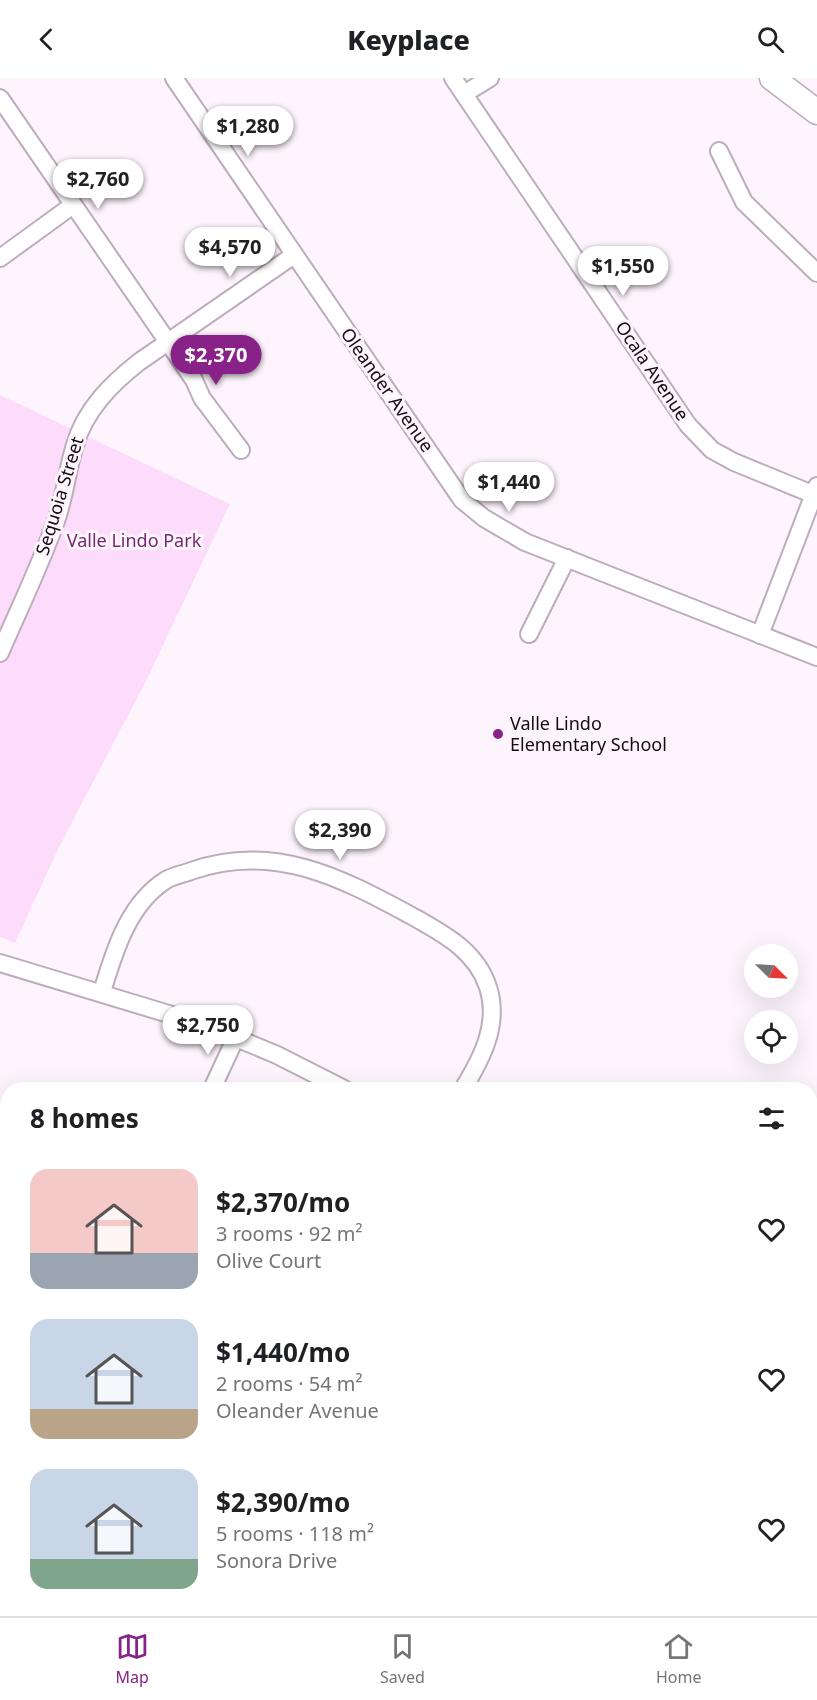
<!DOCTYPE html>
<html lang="en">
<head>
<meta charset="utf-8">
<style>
	:root { --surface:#fff; --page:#f6f6f6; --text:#202124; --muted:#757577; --line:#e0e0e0; --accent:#882289 }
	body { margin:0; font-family:"Noto Sans",sans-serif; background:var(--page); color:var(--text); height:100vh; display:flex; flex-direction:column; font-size:22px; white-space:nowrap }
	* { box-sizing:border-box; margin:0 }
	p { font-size:20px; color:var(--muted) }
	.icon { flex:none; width:33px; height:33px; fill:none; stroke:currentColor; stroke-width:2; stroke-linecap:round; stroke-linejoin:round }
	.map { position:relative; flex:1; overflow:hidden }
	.drawer { position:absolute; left:0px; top:1004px; width:818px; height:536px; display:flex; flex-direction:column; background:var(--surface); border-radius:24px 24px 0 0; box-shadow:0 6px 24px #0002 }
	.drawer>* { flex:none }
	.needle { width:39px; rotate:114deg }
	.tools { position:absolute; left:744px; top:866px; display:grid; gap:12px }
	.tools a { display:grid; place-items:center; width:54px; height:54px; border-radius:50%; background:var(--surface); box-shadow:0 6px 24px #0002; font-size:30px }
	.price { position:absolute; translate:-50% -51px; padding:0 14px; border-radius:21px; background:#fff; color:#222; font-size:20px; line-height:39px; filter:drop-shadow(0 2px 3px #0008) }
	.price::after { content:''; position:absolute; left:50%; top:36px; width:18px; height:14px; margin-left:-9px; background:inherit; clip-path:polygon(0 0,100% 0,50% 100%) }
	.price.active { background:var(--accent); color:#fff }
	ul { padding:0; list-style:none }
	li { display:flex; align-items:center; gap:18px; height:150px; padding:0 30px }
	li span { display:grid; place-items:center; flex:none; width:168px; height:120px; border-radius:18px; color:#555 }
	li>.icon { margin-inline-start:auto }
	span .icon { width:72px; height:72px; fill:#fffc; stroke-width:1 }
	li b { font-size:26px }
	h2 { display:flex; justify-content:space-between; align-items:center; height:72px; padding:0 30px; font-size:26px }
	header { display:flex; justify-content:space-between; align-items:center; height:78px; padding:0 30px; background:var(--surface); font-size:27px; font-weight:800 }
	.tab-bar { display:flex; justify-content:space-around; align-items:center; height:84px; border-top:2px solid var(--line); background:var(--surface); font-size:16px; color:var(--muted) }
	.tab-bar a { display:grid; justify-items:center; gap:3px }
	.tab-bar .active { color:var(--accent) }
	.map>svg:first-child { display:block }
	.green { fill:#fddcfb }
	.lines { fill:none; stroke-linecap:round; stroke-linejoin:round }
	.minor-casing { stroke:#bdadbc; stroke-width:20 }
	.highway-casing { stroke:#bdadbc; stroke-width:27 }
	.minor { stroke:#fff; stroke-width:16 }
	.highway { stroke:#fff; stroke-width:24 }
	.poi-dot { fill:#882289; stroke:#fef4fd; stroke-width:2 }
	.labels { text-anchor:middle; stroke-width:6; stroke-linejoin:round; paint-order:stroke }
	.street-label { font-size:18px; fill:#120d12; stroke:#fef4fd }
	.park-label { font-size:18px; fill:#742873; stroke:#fef4fd }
	.poi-label { font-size:18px; fill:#120d12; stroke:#fef4fd; text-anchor:start }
</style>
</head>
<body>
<header><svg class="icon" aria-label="back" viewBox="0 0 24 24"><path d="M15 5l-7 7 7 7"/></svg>Keyplace<svg class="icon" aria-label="search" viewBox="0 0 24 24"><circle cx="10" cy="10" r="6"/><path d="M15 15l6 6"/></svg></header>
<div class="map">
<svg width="817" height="1538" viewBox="0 0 817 1538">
	<rect width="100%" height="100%" fill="#fef4fd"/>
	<!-- green -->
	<g class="green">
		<polygon points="0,317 230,426 146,603 58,771 15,865 0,859"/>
		<polygon points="0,1097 7,1100 7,1213 0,1210"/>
		<polygon points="452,1532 797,1532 799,1538 449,1538"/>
	</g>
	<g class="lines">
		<!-- minor casing -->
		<g class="minor-casing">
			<g id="minor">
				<polyline points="174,0 462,422 484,440 525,464 817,579"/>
				<polyline points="453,0 688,347 712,372 734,384 817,418"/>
				<polyline points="464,16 490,0"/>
				<polyline points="0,20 194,302 202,320 241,372"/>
				<polyline points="719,73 744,124 817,195"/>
				<polyline points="0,180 73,127"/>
				<polyline points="529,556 567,480"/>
				<polyline points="760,557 817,408"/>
				<path d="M0,575c19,-44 40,-87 56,-132 9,-25 11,-51 19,-76 10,-35 36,-61 64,-83l155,-107"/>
				<polyline points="0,885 205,947 277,977 344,1011"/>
				<path d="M102,914c12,-40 26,-88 64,-112 7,-4 17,-6 25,-9 81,-29 149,6 219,44 32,18 66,35 78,72 12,37 -6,71 -25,102"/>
				<polyline points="212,1011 236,959"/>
				<polyline points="810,1046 817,1050"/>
				<polyline points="0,1100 8,1103"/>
				<polyline points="810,1238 817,1236"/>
				<polyline points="810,1263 817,1302"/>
				<polyline points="0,1305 8,1288"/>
				<polyline points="810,1396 817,1387"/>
				<polyline points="810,1506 817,1512"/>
				<polyline points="0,1508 8,1503"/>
				<polyline points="129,1532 130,1538"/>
				<polyline points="226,1538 245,1538"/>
				<polyline points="376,1538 382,1532"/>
			</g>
		</g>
		<!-- highway casing -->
		<g class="highway-casing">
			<polyline id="highway" points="772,0 817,34"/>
		</g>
		<!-- minor -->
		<use href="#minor" class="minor"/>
		<!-- highway -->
		<use href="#highway" class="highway"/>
	</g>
	<!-- markers -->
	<circle class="poi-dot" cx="498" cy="656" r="6"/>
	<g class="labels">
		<!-- street labels -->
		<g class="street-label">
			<text transform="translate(652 293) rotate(56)" y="6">Ocala Avenue</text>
			<text transform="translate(387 312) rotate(55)" y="6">Oleander Avenue</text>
			<text transform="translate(60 418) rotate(-73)" y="6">Sequoia Street</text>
		</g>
		<!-- park labels -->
		<g class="park-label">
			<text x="134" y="469">Valle Lindo Park</text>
		</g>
		<!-- poi labels -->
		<g class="poi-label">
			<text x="510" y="652">Valle Lindo<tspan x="510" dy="21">Elementary School</tspan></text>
		</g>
	</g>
</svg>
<div class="tools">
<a><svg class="needle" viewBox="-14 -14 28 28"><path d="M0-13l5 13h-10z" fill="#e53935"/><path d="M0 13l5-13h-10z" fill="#757577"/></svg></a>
<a><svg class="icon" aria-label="locate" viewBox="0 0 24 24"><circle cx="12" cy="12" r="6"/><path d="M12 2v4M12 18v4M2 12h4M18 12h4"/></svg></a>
</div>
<b class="price" style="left:248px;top:79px">$1,280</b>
<b class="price" style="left:98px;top:132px">$2,760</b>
<b class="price" style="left:230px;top:200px">$4,570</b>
<b class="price" style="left:623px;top:219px">$1,550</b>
<b class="price active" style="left:216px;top:308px">$2,370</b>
<b class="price" style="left:509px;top:435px">$1,440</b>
<b class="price" style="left:340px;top:783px">$2,390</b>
<b class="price" style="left:208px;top:978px">$2,750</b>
<section class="drawer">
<h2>8 homes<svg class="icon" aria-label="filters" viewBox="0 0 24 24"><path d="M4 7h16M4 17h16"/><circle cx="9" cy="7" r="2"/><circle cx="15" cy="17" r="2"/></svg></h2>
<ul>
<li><span style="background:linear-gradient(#f6c9c9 70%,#9aa5b1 0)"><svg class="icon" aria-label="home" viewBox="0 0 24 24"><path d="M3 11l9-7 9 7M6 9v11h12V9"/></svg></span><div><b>$2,370/mo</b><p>3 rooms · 92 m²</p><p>Olive Court</p></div><svg class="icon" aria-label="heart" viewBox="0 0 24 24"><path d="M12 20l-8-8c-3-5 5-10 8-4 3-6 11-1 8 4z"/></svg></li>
<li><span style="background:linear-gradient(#c9d6e8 75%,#b9a48a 0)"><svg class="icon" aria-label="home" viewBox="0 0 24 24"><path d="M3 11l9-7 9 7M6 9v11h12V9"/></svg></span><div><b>$1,440/mo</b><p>2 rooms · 54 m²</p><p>Oleander Avenue</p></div><svg class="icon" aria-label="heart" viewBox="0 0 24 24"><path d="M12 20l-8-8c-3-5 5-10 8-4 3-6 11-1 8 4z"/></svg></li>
<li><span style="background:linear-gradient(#c9d6e8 75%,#7fa58c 0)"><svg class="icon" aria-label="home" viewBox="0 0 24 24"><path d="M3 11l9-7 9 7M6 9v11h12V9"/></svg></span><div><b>$2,390/mo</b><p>5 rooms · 118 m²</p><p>Sonora Drive</p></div><svg class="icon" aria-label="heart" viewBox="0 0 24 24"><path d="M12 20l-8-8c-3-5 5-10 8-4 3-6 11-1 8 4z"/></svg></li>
</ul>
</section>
</div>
<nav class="tab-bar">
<a class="active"><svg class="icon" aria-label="map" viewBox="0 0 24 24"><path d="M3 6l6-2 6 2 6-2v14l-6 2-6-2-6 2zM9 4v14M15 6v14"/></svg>Map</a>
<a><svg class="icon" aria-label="saved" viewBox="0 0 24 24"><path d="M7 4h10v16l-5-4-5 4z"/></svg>Saved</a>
<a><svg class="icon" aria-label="home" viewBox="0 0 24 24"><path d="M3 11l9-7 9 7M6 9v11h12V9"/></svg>Home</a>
</nav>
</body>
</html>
